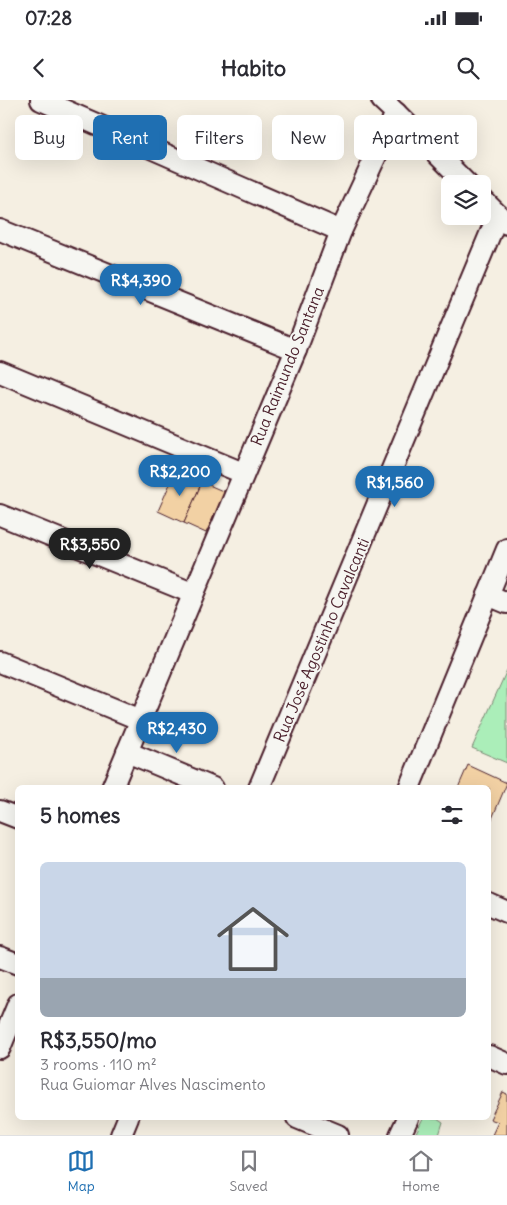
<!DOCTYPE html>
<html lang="en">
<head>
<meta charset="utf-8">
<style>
	:root { --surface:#fff; --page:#f7f7f7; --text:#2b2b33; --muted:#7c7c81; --line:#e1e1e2; --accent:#1f6fb2 }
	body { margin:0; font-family:Delius,sans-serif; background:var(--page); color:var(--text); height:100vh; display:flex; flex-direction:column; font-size:19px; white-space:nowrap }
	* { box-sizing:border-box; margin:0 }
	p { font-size:16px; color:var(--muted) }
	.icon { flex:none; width:28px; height:28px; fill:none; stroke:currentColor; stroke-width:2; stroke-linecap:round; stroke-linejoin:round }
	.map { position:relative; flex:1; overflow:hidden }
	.details { position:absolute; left:15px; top:685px; width:476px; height:335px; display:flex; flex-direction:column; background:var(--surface); border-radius:8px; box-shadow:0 5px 20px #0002 }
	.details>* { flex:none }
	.guide { position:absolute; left:15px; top:15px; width:478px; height:45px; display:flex; gap:10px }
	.fabs { position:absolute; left:441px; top:75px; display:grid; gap:10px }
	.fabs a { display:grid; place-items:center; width:50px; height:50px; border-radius:8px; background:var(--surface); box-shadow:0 5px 20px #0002; font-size:25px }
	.price { position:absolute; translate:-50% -42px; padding:0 11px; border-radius:18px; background:var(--accent); color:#fff; font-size:16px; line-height:32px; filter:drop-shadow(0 1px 2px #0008) }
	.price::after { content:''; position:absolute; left:50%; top:30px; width:15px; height:11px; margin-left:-8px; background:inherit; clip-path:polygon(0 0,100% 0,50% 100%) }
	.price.current { background:#222; color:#fff }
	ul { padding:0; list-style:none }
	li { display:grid; align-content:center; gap:10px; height:265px; padding:0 25px }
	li+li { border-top:1px solid var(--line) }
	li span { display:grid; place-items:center; height:155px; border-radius:8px; color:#555 }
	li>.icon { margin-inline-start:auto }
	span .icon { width:90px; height:90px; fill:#fffc; stroke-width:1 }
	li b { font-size:21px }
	h2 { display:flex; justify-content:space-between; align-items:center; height:60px; padding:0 25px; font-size:21px }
	.pill { padding:0 18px; border-radius:8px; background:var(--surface); box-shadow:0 5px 20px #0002; font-size:18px; line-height:45px }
	.pill.current { background:var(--accent); color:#fff }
	.status { display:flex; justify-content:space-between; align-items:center; height:35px; padding:0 25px; background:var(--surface); direction:ltr }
	.status svg { height:14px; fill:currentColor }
	header { display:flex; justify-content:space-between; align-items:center; height:65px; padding:0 25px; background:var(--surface); font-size:22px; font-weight:700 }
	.tab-bar { display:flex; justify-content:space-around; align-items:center; height:70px; border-top:1px solid var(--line); background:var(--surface); font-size:14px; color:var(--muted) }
	.tab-bar a { display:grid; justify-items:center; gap:2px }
	.tab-bar .current { color:var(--accent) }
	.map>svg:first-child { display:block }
	.green { fill:#abeeb9; stroke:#7a8672 }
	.building { fill:#f2d1a4; stroke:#4a1f2b }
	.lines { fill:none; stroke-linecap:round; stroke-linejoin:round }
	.minor-casing { stroke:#4a1f2b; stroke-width:24 }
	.minor { stroke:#f6f6f2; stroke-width:20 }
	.labels { text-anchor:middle; stroke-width:4; stroke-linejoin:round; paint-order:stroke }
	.street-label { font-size:16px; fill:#4a1f2b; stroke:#f6f6f2 }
</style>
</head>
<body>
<div class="status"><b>07:28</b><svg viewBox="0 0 49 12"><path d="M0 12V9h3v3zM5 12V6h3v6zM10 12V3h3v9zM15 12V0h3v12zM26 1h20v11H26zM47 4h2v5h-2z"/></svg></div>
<header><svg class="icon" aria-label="back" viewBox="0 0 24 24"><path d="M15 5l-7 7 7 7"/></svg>Habito<svg class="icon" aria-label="search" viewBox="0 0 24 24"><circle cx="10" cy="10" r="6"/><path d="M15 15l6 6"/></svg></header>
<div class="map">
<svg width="507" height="1035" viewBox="0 0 507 1035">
	<rect width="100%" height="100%" fill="#f5efe2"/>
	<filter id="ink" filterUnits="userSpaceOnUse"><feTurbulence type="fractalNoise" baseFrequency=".02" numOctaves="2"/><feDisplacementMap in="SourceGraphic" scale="10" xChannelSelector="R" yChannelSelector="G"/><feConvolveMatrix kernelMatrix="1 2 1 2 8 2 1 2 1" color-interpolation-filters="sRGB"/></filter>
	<g filter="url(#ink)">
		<!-- green -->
		<g class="green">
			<polygon points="507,570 507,663 472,648"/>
			<polygon points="423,1018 437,1018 443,1022 439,1035 415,1035"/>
		</g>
		<!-- building -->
		<g class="building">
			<polygon points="176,370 202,382 184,423 158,411"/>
			<polygon points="202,382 225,392 206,433 184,423"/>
			<polygon points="468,665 507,683 491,721 489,720 489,688 458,688"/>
			<polygon points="503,992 507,994 507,1035 492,1035 498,1022 490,1019"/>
		</g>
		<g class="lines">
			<!-- minor casing -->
			<g class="minor-casing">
				<g id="minor">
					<polyline points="41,0 341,131"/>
					<polyline points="382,0 396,13 467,84"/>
					<polyline points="482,99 507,124"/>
					<polyline points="0,130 296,250"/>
					<polyline points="0,272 243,373"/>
					<polyline points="0,415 192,493"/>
					<polyline points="488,495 507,503"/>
					<polyline points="0,562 141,620"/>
					<polyline points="127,652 213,688"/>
					<polyline points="112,688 296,250 341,131 396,13"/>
					<polyline points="259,688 498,115"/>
					<polyline points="409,688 507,449"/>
					<polyline points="0,711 18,718"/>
					<polyline points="489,804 507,812"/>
					<polyline points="0,857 18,864"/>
					<polyline points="0,948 18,904"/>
					<polyline points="489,956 507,964"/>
					<polyline points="297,1018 338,1035"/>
					<polyline points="121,1035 128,1018"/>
					<polyline points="400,1035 408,1018"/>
				</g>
			</g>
			<!-- minor -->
			<use href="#minor" class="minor"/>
		</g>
	</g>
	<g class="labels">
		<!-- street labels -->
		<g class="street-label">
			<text transform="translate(287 266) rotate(-68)" y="6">Rua Raimundo Santana</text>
			<text transform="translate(321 540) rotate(-67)" y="6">Rua José Agostinho Cavalcanti</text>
		</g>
	</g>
</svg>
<div class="fabs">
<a><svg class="icon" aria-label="layers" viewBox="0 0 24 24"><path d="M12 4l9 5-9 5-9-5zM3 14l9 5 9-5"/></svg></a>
</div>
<b class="price" style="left:141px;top:206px">R$4,390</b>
<b class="price" style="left:180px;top:397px">R$2,200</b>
<b class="price" style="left:395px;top:408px">R$1,560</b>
<b class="price current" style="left:90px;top:470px">R$3,550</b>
<b class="price" style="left:177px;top:654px">R$2,430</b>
<div class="guide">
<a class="pill">Buy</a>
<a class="pill current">Rent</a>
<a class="pill">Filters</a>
<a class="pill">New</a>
<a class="pill">Apartment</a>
</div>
<section class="details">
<h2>5 homes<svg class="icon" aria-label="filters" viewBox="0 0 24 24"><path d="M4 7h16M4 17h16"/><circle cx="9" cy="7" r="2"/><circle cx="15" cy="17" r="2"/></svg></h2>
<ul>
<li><span style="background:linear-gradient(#c9d6e8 75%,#9aa5b1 0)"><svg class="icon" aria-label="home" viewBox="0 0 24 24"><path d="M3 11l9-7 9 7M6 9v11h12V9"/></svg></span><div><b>R$3,550/mo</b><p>3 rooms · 110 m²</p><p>Rua Guiomar Alves Nascimento</p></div></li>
</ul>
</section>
</div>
<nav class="tab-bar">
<a class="current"><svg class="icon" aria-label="map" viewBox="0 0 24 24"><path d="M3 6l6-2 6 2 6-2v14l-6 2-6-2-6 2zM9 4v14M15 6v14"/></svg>Map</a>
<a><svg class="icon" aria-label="saved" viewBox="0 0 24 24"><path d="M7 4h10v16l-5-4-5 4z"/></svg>Saved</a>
<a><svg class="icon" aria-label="home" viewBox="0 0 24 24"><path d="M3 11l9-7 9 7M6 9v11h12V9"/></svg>Home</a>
</nav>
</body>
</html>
